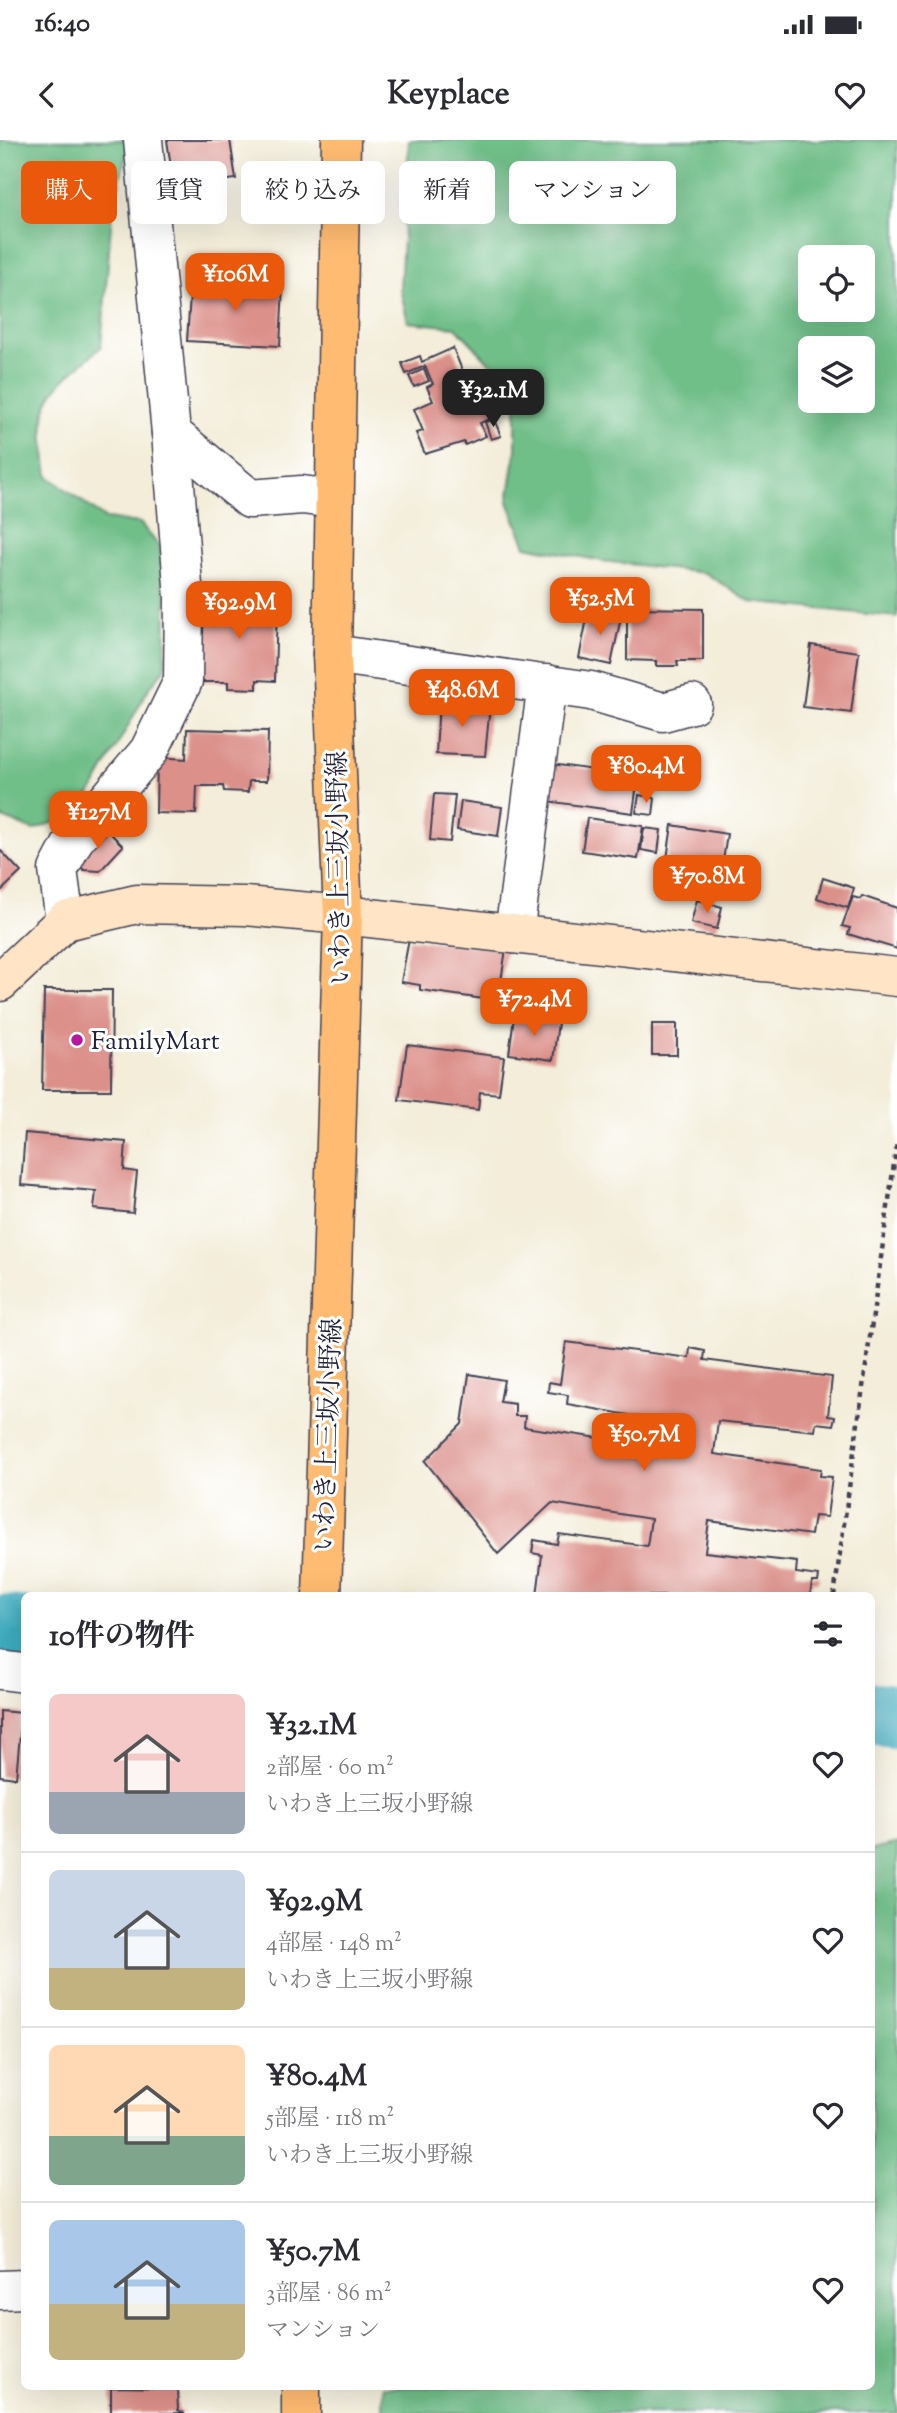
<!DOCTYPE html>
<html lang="ja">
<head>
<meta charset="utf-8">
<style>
	:root { --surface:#fff; --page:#f7f7f7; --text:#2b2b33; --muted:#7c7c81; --line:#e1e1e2; --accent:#ea580c }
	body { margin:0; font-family:"Sorts Mill Goudy","Noto Serif JP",serif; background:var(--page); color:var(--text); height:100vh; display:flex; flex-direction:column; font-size:26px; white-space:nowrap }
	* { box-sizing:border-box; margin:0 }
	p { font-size:23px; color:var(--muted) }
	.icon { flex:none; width:38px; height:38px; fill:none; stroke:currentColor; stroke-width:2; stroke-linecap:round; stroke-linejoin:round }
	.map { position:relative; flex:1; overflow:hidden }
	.drawer { position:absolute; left:21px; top:1452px; width:854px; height:798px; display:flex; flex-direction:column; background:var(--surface); border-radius:10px; box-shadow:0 7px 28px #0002 }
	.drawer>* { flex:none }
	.top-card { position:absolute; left:21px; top:21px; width:856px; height:63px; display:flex; gap:14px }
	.controls { position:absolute; left:798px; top:105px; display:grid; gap:14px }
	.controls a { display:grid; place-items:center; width:77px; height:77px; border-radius:10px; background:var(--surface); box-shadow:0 7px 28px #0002; font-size:35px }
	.price { position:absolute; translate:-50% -60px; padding:0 16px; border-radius:14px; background:var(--accent); color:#fff; font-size:23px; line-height:46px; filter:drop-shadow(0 2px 4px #0008) }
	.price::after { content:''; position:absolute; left:50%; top:42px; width:21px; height:16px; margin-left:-10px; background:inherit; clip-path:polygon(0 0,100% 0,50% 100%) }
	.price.selected { background:#222; color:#fff }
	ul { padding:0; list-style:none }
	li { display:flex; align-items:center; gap:21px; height:175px; padding:0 28px }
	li+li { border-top:2px solid var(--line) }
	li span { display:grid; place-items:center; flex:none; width:196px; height:140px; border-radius:10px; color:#555 }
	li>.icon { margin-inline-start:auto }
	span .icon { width:84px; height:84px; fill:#fffc; stroke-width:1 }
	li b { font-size:30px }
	h2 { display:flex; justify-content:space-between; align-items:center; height:84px; padding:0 28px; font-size:30px }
	.chip { padding:0 24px; border-radius:10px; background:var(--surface); box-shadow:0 7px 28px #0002; font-size:24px; line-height:63px }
	.chip.selected { background:var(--accent); color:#fff }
	.status { display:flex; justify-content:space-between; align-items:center; height:49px; padding:0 35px; background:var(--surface); direction:ltr }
	.status svg { height:19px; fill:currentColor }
	header { display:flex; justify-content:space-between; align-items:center; height:91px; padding:0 28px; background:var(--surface); font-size:32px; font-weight:700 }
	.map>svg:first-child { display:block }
	.forest { fill:#70be88; stroke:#497062; stroke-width:2; fill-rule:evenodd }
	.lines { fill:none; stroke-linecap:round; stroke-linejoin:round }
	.river { stroke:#3eaabe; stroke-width:63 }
	.building { fill:#dc908a }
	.street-casing { stroke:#414053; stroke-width:41 }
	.secondary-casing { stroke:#414053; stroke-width:41 }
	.primary-casing { stroke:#414053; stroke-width:41 }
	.path { stroke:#414053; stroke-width:4.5; stroke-dasharray:5 5; stroke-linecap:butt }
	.street { stroke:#fff; stroke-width:38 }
	.secondary { stroke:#ffe4c6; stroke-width:38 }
	.primary { stroke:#febb71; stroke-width:38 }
	.poi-dot { fill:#b5179e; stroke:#fff; stroke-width:2.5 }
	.labels { text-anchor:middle; stroke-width:6; stroke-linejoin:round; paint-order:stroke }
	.street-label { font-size:26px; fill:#22223b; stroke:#fff }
	.poi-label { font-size:26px; fill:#22223b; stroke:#fff; text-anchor:start }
</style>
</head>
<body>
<div class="status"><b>16:40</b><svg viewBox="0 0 49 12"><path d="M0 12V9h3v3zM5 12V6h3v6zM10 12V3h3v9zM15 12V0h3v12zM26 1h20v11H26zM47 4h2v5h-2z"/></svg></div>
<header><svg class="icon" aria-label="back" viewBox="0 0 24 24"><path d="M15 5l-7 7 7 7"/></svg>Keyplace<svg class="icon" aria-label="heart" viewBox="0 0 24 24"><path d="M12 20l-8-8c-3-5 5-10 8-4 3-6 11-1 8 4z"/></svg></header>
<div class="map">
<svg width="897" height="2273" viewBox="0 0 897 2273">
	<rect width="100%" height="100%" fill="#fff"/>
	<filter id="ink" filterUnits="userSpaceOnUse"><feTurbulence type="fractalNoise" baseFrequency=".0143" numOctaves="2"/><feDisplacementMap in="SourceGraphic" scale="14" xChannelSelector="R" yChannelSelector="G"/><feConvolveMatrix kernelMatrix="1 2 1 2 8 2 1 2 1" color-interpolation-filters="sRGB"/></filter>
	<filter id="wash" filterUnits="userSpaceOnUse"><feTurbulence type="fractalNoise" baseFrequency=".00686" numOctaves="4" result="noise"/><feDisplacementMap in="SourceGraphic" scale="28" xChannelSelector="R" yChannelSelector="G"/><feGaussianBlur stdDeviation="1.57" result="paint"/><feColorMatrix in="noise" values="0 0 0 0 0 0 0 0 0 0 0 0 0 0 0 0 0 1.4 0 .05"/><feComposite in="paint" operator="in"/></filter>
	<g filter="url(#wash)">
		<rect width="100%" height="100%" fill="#f3edd9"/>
		<!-- forest -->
		<g class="forest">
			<path d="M0,0h130l-18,73 -11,134c-58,50 -64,51 -53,129l58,43 34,4 20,24 6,55 -1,67 -16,19 -63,114 -28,19 -25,9 -33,-13z"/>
			<path d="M409,0h488v477l-147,-15 -45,-29 -103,-12 -76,-15 -18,-44 8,-52v-59l-60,-64 -48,-5 -8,-33zM810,117h53v53h-53zM810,208h53v53h-53z"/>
			<polygon points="897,1704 897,2273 383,2273 383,2247 872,2247 872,1710"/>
		</g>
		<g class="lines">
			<!-- river -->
			<g class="river">
				<polyline points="0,1486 24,1488"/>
				<polyline points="872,1574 897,1577"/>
			</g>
		</g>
		<g id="blocks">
			<!-- building -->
			<g class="building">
				<polygon points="167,0 230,0 236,39 174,47"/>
				<polygon points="191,140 283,146 280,206 187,201"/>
				<polygon points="453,208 466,240 480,234 497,276 480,283 486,296 465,305 464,302 425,314 416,293 423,291 414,269 433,261 427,247 433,244 425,226 406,234 402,223 420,216 422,222"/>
				<polygon points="424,229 429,241 414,247 409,236"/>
				<polygon points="494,279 501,296 491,299 485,282"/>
				<polygon points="231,453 261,455 261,461 277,462 275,541 257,540 257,549 228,548 228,542 201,542 203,460 231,460"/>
				<polygon points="627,468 703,469 703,521 677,521 678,526 656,526 656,521 627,520"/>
				<polygon points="589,469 621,477 611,525 579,518"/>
				<polygon points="811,505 859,512 851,573 803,567"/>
				<polygon points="439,561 490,565 485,616 436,614"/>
				<polygon points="187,589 268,591 267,641 249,641 248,652 224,651 223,646 197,646 196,674 156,673 157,617 186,619"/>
				<polygon points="551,624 638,636 633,673 546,661"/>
				<polygon points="434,654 455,655 450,702 430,700"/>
				<polygon points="639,655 655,658 653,675 636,673"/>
				<polygon points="461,661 502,667 498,696 457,690"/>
				<polygon points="587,678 643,686 638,719 582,711"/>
				<polygon points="102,685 123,706 100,731 84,730 72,718"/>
				<polygon points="672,685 727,694 720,742 692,738 689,758 662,753"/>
				<polygon points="644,688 661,690 658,713 641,710"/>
				<polygon points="0,710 21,732 0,752"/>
				<polygon points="823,738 854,748 848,768 817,758"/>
				<polygon points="862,756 897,768 897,809 848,794 850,788 842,786 853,757 860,759"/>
				<polygon points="697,760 722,767 717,789 691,783"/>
				<polygon points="409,799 506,809 498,861 420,850 420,845 401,842"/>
				<polygon points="44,850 112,850 111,950 42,950"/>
				<polygon points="514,877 558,883 553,920 509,914"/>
				<rect x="652" y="884" width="25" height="31"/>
				<polygon points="407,905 504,917 499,954 480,952 478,970 399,960"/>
				<polygon points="25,993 126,1002 124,1030 137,1032 133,1073 94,1069 96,1051 21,1045"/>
				<polygon points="566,1202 689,1218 690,1208 705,1211 704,1220 832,1237 828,1276 835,1277 833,1285 816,1283 815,1291 718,1281 714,1314 821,1329 820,1336 832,1337 827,1377 814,1376 811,1395 709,1381 705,1412 797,1422 796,1433 819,1436 818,1442 812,1442 810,1456 537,1456 542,1415 532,1413 534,1400 557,1404 559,1394 647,1406 651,1379 552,1363 498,1414 425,1321 462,1284 469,1234 504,1240 500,1262 515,1264 515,1276 525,1276 524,1287 660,1307 663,1281 567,1264 568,1255 548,1252 549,1242 560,1244"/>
				<polygon points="0,1571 22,1573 16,1638 0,1636"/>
				<polygon points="111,2247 177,2248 178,2270 185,2273 111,2273"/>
			</g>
		</g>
	</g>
	<g filter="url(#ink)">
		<use href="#blocks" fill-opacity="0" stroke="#414053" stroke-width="2"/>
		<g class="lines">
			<!-- street casing -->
			<g class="street-casing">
				<g id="street">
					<polyline points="143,0 171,293 250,359 302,355 334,359"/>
					<polyline points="332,514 591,551 663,572 692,564"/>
					<polyline points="65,781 58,730 74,700 149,611 183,541 184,458 171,293"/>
					<polyline points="514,794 547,544"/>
					<polyline points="0,1530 24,1533"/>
					<polyline points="0,2150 24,2149"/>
				</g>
			</g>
			<!-- secondary casing -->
			<g class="secondary-casing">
				<polyline id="secondary" points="0,842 65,781 137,764 245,766 343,775 897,837"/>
			</g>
			<!-- primary casing -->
			<g class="primary-casing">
				<g id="primary">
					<polyline points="322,1456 343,775 332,514 341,0"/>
					<polyline points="301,2247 301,2273"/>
				</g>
			</g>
			<!-- path -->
			<polyline class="path" points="834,1456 897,1002"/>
			<!-- street -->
			<use href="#street" class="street"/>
			<!-- secondary -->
			<use href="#secondary" class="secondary"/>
			<!-- primary -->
			<use href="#primary" class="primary"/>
		</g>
	</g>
	<!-- markers -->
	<circle class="poi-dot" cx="77" cy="900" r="7"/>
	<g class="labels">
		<!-- street labels -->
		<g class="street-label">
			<text transform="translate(338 728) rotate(-91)" y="9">いわき上三坂小野線</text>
			<text transform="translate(327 1295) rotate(-88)" y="9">いわき上三坂小野線</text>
		</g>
		<!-- poi labels -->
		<g class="poi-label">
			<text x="91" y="909">FamilyMart</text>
		</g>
	</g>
</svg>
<div class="controls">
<a><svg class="icon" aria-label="locate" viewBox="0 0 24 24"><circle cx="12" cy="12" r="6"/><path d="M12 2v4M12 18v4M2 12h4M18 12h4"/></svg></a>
<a><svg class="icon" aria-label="layers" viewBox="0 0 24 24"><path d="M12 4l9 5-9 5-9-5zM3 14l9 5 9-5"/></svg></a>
</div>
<b class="price" style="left:235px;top:173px">¥106M</b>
<b class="price selected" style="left:493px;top:289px">¥32.1M</b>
<b class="price" style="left:600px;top:497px">¥52.5M</b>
<b class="price" style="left:239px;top:501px">¥92.9M</b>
<b class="price" style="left:462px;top:589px">¥48.6M</b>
<b class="price" style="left:646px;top:665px">¥80.4M</b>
<b class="price" style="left:98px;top:711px">¥127M</b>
<b class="price" style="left:707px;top:775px">¥70.8M</b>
<b class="price" style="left:534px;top:898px">¥72.4M</b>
<b class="price" style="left:644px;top:1333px">¥50.7M</b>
<div class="top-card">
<a class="chip selected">購入</a>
<a class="chip">賃貸</a>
<a class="chip">絞り込み</a>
<a class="chip">新着</a>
<a class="chip">マンション</a>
</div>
<section class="drawer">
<h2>10件の物件<svg class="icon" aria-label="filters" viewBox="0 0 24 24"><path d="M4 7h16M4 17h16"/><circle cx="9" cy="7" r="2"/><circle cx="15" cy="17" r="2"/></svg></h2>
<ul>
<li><span style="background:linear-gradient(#f6c9c9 70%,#9aa5b1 0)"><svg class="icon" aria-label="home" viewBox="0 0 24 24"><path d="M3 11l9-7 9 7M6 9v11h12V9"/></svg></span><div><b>¥32.1M</b><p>2部屋 · 60 m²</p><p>いわき上三坂小野線</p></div><svg class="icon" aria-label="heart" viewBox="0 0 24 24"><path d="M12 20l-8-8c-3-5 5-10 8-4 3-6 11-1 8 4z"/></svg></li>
<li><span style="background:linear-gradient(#c9d6e8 70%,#c2b280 0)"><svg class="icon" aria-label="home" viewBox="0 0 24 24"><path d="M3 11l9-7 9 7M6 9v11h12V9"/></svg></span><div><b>¥92.9M</b><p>4部屋 · 148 m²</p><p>いわき上三坂小野線</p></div><svg class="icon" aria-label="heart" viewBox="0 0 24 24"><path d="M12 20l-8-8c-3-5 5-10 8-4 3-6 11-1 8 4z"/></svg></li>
<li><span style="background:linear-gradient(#ffd9b3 65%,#7fa58c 0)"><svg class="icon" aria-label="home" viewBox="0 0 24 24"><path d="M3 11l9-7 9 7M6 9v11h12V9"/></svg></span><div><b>¥80.4M</b><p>5部屋 · 118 m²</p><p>いわき上三坂小野線</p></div><svg class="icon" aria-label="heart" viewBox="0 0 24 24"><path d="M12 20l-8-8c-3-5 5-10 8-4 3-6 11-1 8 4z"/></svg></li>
<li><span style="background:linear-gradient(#a9c7e8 60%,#c2b280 0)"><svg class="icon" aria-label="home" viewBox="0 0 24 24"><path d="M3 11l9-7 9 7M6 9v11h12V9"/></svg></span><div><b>¥50.7M</b><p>3部屋 · 86 m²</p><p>マンション</p></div><svg class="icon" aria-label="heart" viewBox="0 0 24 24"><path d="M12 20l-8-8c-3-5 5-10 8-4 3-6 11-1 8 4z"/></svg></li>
</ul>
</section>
</div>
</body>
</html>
